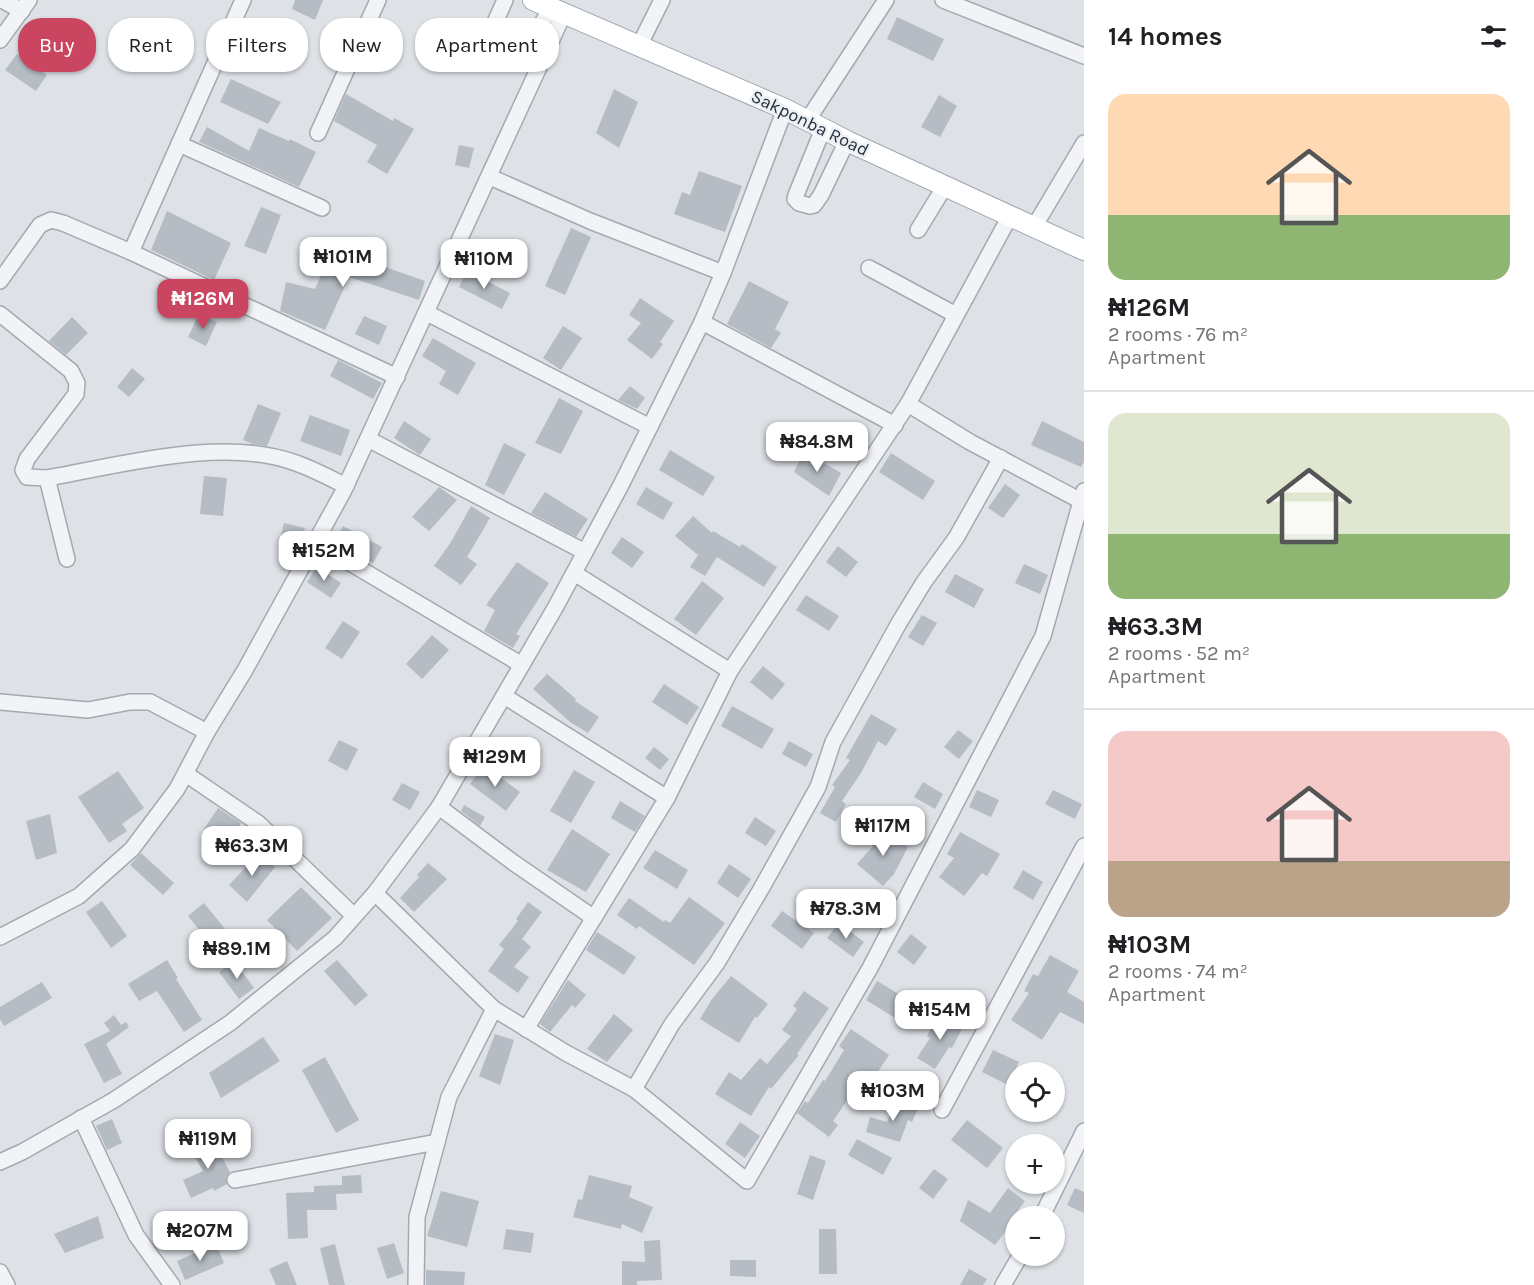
<!DOCTYPE html>
<html lang="en">
<head>
<meta charset="utf-8">
<style>
	:root { --surface:#fff; --page:#f2f2f2; --text:#202124; --muted:#757577; --line:#e0e0e0; --accent:#ca4660 }
	body { margin:0; font-family:Karla,sans-serif; background:var(--page); color:var(--text); height:100vh; display:flex; flex-direction:column; font-size:22px; white-space:nowrap }
	* { box-sizing:border-box; margin:0 }
	p { font-size:20px; color:var(--muted) }
	.icon { flex:none; width:33px; height:33px; fill:none; stroke:currentColor; stroke-width:2; stroke-linecap:round; stroke-linejoin:round }
	.map { position:relative; flex:1; overflow:hidden }
	.panel { display:flex; flex-direction:column; background:var(--surface); width:450px }
	.panel>* { flex:none }
	.guide { position:absolute; left:18px; top:18px; width:570px; height:54px; display:flex; gap:12px }
	.buttons { position:absolute; left:1005px; top:1062px; display:grid; gap:12px }
	.buttons a { display:grid; place-items:center; width:60px; height:60px; border-radius:50%; background:var(--surface); box-shadow:0 2px 4px #0004; font-size:30px }
	.price { position:absolute; translate:-50% -51px; padding:0 14px; border-radius:12px; background:#fff; color:#222; font-size:20px; line-height:39px; filter:drop-shadow(0 2px 3px #0008) }
	.price::after { content:''; position:absolute; left:50%; top:36px; width:18px; height:14px; margin-left:-9px; background:inherit; clip-path:polygon(0 0,100% 0,50% 100%) }
	.price.selected { background:var(--accent); color:#fff }
	ul { padding:0; list-style:none }
	li { display:grid; align-content:center; gap:12px; height:318px; padding:0 24px }
	li+li { border-top:2px solid var(--line) }
	li span { display:grid; place-items:center; height:186px; border-radius:18px; color:#555 }
	li>.icon { margin-inline-start:auto }
	span .icon { width:108px; height:108px; fill:#fffc; stroke-width:1 }
	li b { font-size:26px }
	h2 { display:flex; justify-content:space-between; align-items:center; height:72px; padding:0 24px; font-size:26px }
	.tag { padding:0 21px; border-radius:24px; background:var(--surface); box-shadow:0 2px 4px #0004; font-size:21px; line-height:54px }
	.tag.selected { background:var(--accent); color:#fff }
	main { display:flex; flex:1; min-height:0 }
	.map>svg:first-child { display:block }
	.building { fill:#b6bcc4 }
	.lines { fill:none; stroke-linecap:round; stroke-linejoin:round }
	.minor-casing { stroke:#a4a9b1; stroke-width:18 }
	.major-casing { stroke:#9ea7b3; stroke-width:22 }
	.minor { stroke:#f1f3f6; stroke-width:15 }
	.major { stroke:#fff; stroke-width:20 }
	.labels { text-anchor:middle; stroke-width:5; stroke-linejoin:round; paint-order:stroke }
	.street-label { font-size:18px; fill:#28313e; stroke:#edf1f5 }
</style>
</head>
<body>
<main>
<div class="map">
<svg width="1084" height="1285" viewBox="0 0 1084 1285">
	<rect width="100%" height="100%" fill="#dee2e7"/>
	<!-- building -->
	<g class="building">
		<polygon points="295,0 323,0 315,20 292,9"/>
		<polygon points="897,17 944,39 933,61 887,39"/>
		<polygon points="17,54 47,75 36,91 5,70"/>
		<polygon points="231,79 281,102 268,124 220,102"/>
		<polygon points="614,89 638,102 619,148 596,133"/>
		<polygon points="346,94 393,121 394,118 414,129 387,174 367,162 377,145 334,121"/>
		<polygon points="939,95 957,106 940,137 921,127"/>
		<polygon points="207,127 249,151 259,128 289,141 290,139 316,152 299,187 199,142"/>
		<polygon points="459,145 474,148 469,168 455,165"/>
		<polygon points="699,171 742,186 725,232 674,214 682,192 690,195"/>
		<polygon points="261,207 281,215 266,254 244,246"/>
		<polygon points="167,211 231,243 214,280 151,250"/>
		<polygon points="571,228 591,237 565,295 545,286"/>
		<polygon points="333,248 373,266 374,263 425,281 419,300 349,277 325,330 280,311 286,282 315,289"/>
		<polygon points="467,271 510,293 502,309 459,287"/>
		<polygon points="749,281 789,302 775,329 781,333 771,348 727,324"/>
		<polygon points="640,298 674,321 660,342 663,344 652,359 627,340 641,323 629,315"/>
		<polygon points="199,314 217,322 206,346 188,337"/>
		<polygon points="364,316 387,326 379,345 355,334"/>
		<polygon points="72,317 88,333 66,355 49,341"/>
		<polygon points="563,326 582,338 561,370 543,358"/>
		<polygon points="433,338 476,363 458,395 439,384 446,371 422,356"/>
		<polygon points="338,360 382,383 373,399 330,376"/>
		<polygon points="132,368 145,379 129,397 117,387"/>
		<polygon points="630,386 645,398 637,409 618,400"/>
		<polygon points="559,398 583,411 561,454 535,443"/>
		<polygon points="258,404 281,413 267,446 253,444 243,440"/>
		<polygon points="310,415 350,430 341,456 300,441"/>
		<polygon points="404,421 431,439 420,455 394,438"/>
		<polygon points="1042,421 1084,442 1084,462 1081,467 1031,445"/>
		<polygon points="504,443 526,454 504,495 485,485"/>
		<polygon points="670,450 715,477 703,496 659,470"/>
		<polygon points="804,451 841,473 829,496 794,472"/>
		<polygon points="891,453 935,481 923,500 879,472"/>
		<polygon points="204,476 227,478 223,516 200,514"/>
		<polygon points="1005,484 1020,495 1003,518 988,508"/>
		<polygon points="439,487 457,500 429,531 412,517"/>
		<polygon points="646,487 673,503 663,520 636,504"/>
		<polygon points="545,492 588,519 576,537 531,513"/>
		<polygon points="471,506 490,518 467,557 477,564 461,585 434,566 451,542"/>
		<polygon points="693,516 712,533 713,531 740,547 742,544 777,567 764,587 717,557 705,576 690,567 698,555 675,536"/>
		<polygon points="284,523 305,528 299,549 279,544"/>
		<polygon points="343,526 382,547 373,563 334,542"/>
		<polygon points="622,537 644,552 632,568 611,553"/>
		<polygon points="838,546 858,562 846,577 826,562"/>
		<polygon points="517,562 549,583 516,634 520,636 513,648 484,631 495,610 486,605"/>
		<polygon points="1024,564 1048,575 1040,594 1015,583"/>
		<polygon points="317,567 341,583 331,598 307,582"/>
		<polygon points="955,574 984,589 974,608 945,592"/>
		<polygon points="702,581 724,598 696,635 674,619"/>
		<polygon points="806,595 839,616 829,631 796,610"/>
		<polygon points="922,615 937,623 923,646 908,637"/>
		<polygon points="343,621 360,632 342,659 325,648"/>
		<polygon points="432,635 449,650 422,679 406,664"/>
		<polygon points="763,666 785,684 772,700 750,682"/>
		<polygon points="547,674 576,699 575,701 599,717 588,733 570,722 533,689"/>
		<polygon points="664,684 699,707 687,725 652,702"/>
		<polygon points="732,706 774,729 762,749 721,726"/>
		<polygon points="871,714 897,729 886,746 878,741 861,773 842,801 846,804 836,822 820,813 835,787 832,785 850,760 846,758"/>
		<polygon points="958,730 973,741 959,759 944,747"/>
		<polygon points="339,740 358,749 347,771 328,761"/>
		<polygon points="789,741 813,754 806,767 782,754"/>
		<polygon points="654,747 669,759 660,770 645,758"/>
		<polygon points="484,765 520,792 506,811 470,784"/>
		<polygon points="574,770 595,782 571,823 550,811"/>
		<polygon points="118,771 144,808 122,824 127,831 109,843 78,797"/>
		<polygon points="923,782 943,794 935,809 914,797"/>
		<polygon points="402,783 420,792 410,810 392,800"/>
		<polygon points="977,790 999,800 991,817 969,807"/>
		<polygon points="1053,790 1082,804 1075,819 1045,804"/>
		<polygon points="620,801 645,816 635,832 611,818"/>
		<polygon points="464,805 485,817 480,826 461,811"/>
		<polygon points="218,808 241,823 228,844 204,829"/>
		<polygon points="50,814 57,853 36,860 26,821"/>
		<polygon points="755,817 776,831 766,846 745,833"/>
		<polygon points="876,828 908,847 894,874 883,886 857,864 873,846 867,843"/>
		<polygon points="572,829 610,854 586,892 547,870"/>
		<polygon points="960,832 1000,854 987,876 982,873 964,896 939,877 954,858 947,854"/>
		<polygon points="655,850 688,870 677,889 643,868"/>
		<polygon points="141,853 174,883 163,895 130,865"/>
		<polygon points="258,854 275,867 247,902 229,885"/>
		<polygon points="428,863 447,879 414,912 400,898 419,877 417,875"/>
		<polygon points="729,864 751,879 738,898 717,883"/>
		<polygon points="1023,870 1043,882 1033,900 1013,888"/>
		<polygon points="301,887 332,918 297,951 267,920"/>
		<polygon points="689,897 725,923 694,965 639,926 637,929 617,915 629,898 664,922 665,920 670,923"/>
		<polygon points="102,901 127,936 111,948 86,912"/>
		<polygon points="528,902 542,912 522,939 531,947 514,967 529,977 518,993 488,971 504,949 499,945 518,921 516,919"/>
		<polygon points="204,903 234,940 218,953 188,916"/>
		<polygon points="782,911 814,933 802,949 771,926"/>
		<polygon points="839,923 864,942 853,957 827,938"/>
		<polygon points="597,932 636,957 624,975 586,950"/>
		<polygon points="911,934 927,947 914,965 897,952"/>
		<polygon points="1050,955 1079,971 1067,992 1084,1002 1084,1024 1060,1012 1042,1040 1011,1020 1029,993 1024,991 1033,974 1038,976"/>
		<polygon points="167,960 178,978 176,979 202,1020 184,1032 157,991 139,1001 128,984"/>
		<polygon points="337,960 368,995 355,1006 324,971"/>
		<polygon points="234,961 254,988 239,999 219,972"/>
		<polygon points="731,976 768,1004 757,1018 755,1017 739,1043 700,1019 712,999"/>
		<polygon points="568,980 586,995 575,1008 572,1005 550,1032 540,1024"/>
		<polygon points="877,981 907,999 895,1018 866,1000"/>
		<polygon points="42,982 52,998 4,1026 0,1019 0,1007"/>
		<polygon points="804,991 829,1008 797,1054 799,1055 771,1089 769,1087 751,1116 715,1094 729,1072 741,1080 760,1058 767,1064 791,1036 782,1030 797,1009 793,1006"/>
		<polygon points="614,1014 633,1030 607,1062 587,1049"/>
		<polygon points="114,1015 121,1025 126,1022 129,1027 106,1044 122,1074 104,1083 84,1044 110,1031 104,1023"/>
		<polygon points="938,1015 963,1027 952,1048 949,1047 935,1069 917,1058 930,1038 927,1036"/>
		<polygon points="851,1029 889,1055 865,1091 857,1086 833,1121 838,1125 829,1137 797,1113 805,1101 808,1103 823,1080 825,1081 844,1050 839,1046"/>
		<polygon points="495,1034 514,1040 500,1085 479,1076"/>
		<polygon points="263,1037 280,1061 221,1098 209,1073"/>
		<polygon points="993,1050 1019,1062 1008,1085 982,1072"/>
		<polygon points="325,1057 359,1120 336,1133 302,1070"/>
		<polygon points="898,1099 918,1108 912,1122 908,1120 900,1142 866,1132 870,1117 887,1122"/>
		<polygon points="112,1119 122,1143 107,1150 96,1126"/>
		<polygon points="967,1120 1003,1148 987,1168 951,1140"/>
		<polygon points="740,1122 760,1136 745,1158 725,1144"/>
		<polygon points="212,1139 230,1172 226,1177 227,1184 214,1191 213,1188 191,1198 183,1180 203,1171 191,1150"/>
		<polygon points="857,1139 892,1158 883,1175 848,1155"/>
		<polygon points="810,1155 826,1161 813,1200 797,1194"/>
		<polygon points="934,1169 948,1179 933,1199 919,1188"/>
		<polygon points="361,1175 362,1193 336,1194 337,1210 307,1210 308,1238 288,1239 286,1193 314,1192 314,1186 342,1185 342,1176"/>
		<polygon points="589,1175 632,1186 629,1197 653,1207 642,1233 622,1224 621,1229 573,1217 578,1199 582,1200"/>
		<polygon points="1008,1188 1025,1201 1008,1224 1010,1226 995,1245 960,1221 968,1200 990,1213"/>
		<polygon points="1075,1188 1084,1192 1084,1213 1067,1205"/>
		<polygon points="441,1191 479,1201 467,1247 427,1236"/>
		<polygon points="98,1216 104,1238 65,1253 54,1234"/>
		<polygon points="506,1229 534,1233 531,1253 503,1249"/>
		<polygon points="819,1229 836,1229 837,1274 819,1274"/>
		<polygon points="660,1240 662,1280 637,1281 637,1285 622,1285 622,1261 645,1262 644,1241"/>
		<polygon points="394,1243 404,1273 387,1279 377,1248"/>
		<polygon points="216,1244 224,1263 185,1280 177,1261"/>
		<polygon points="335,1244 345,1285 329,1285 320,1248"/>
		<polygon points="730,1260 756,1260 756,1277 730,1276"/>
		<polygon points="287,1261 297,1285 276,1285 269,1269"/>
		<polygon points="969,1269 987,1279 983,1285 960,1285"/>
		<polygon points="426,1270 465,1272 464,1285 426,1285"/>
	</g>
	<g class="lines">
		<!-- minor casing -->
		<g class="minor-casing">
			<g id="minor">
				<polyline points="2,0 22,11"/>
				<path d="M505,0l-13,29 1,13c10,10 18,14 32,10l26,-44"/>
				<polyline points="943,0 1084,56"/>
				<polyline points="0,40 29,0"/>
				<polyline points="639,46 662,0"/>
				<polyline points="807,121 886,0"/>
				<polyline points="823,129 796,195 795,199 799,203 810,206 814,205 821,195 847,141"/>
				<polyline points="318,133 378,0"/>
				<polyline points="179,144 322,208"/>
				<polyline points="490,177 590,221 723,273"/>
				<polyline points="1034,227 1084,143"/>
				<polyline points="918,230 945,186"/>
				<polyline points="131,252 243,0"/>
				<polyline points="869,268 956,315"/>
				<polyline points="0,281 40,225 51,220 63,223 131,252 397,377"/>
				<polyline points="427,313 650,427"/>
				<path d="M0,314l71,57 6,12 -1,11 -49,65 -4,11 4,7 20,1c74,-13 177,-42 249,-15 17,6 34,15 50,23"/>
				<polyline points="702,322 895,425"/>
				<polyline points="908,404 970,442 1081,501"/>
				<polyline points="368,439 585,552"/>
				<polyline points="47,478 67,559"/>
				<polyline points="315,542 522,665"/>
				<polyline points="574,573 730,671"/>
				<polyline points="504,696 667,798"/>
				<polyline points="0,702 88,710 130,702 150,702 207,732"/>
				<polyline points="186,774 258,823 354,916"/>
				<polyline points="439,807 514,863 594,918"/>
				<polyline points="375,893 494,1009 566,1053 634,1089 747,1181 870,968 1043,636 1084,491"/>
				<polyline points="0,937 79,896 132,849 177,789 207,732 245,670 343,492 564,13"/>
				<polyline points="526,1029 667,798 730,671 908,404 1010,216"/>
				<polyline points="634,1089 672,1024 717,963 761,889 818,787 833,742 899,623 924,582 956,538 1001,458"/>
				<polyline points="942,1110 1084,846"/>
				<polyline points="81,1118 136,1235 172,1285"/>
				<polyline points="0,1162 22,1152 114,1100 230,1023 335,938 375,893 439,807 555,608 621,485 702,322 723,273 785,109"/>
				<polyline points="235,1180 437,1142"/>
				<polyline points="1042,1216 1084,1131"/>
				<polyline points="0,1272 7,1285"/>
				<polyline points="416,1285 417,1217 449,1097 494,1009"/>
				<polyline points="1003,1285 1020,1256"/>
			</g>
		</g>
		<!-- major casing -->
		<g class="major-casing">
			<polyline id="major" points="533,0 785,109 847,141 1084,250"/>
		</g>
		<!-- minor -->
		<use href="#minor" class="minor"/>
		<!-- major -->
		<use href="#major" class="major"/>
	</g>
	<g class="labels">
		<!-- street labels -->
		<g class="street-label">
			<text transform="translate(810 123) rotate(26)" y="6">Sakponba Road</text>
		</g>
	</g>
</svg>
<div class="buttons">
<a><svg class="icon" aria-label="locate" viewBox="0 0 24 24"><circle cx="12" cy="12" r="6"/><path d="M12 2v4M12 18v4M2 12h4M18 12h4"/></svg></a>
<a>+</a>
<a>−</a>
</div>
<b class="price" style="left:343px;top:288px">₦101M</b>
<b class="price" style="left:484px;top:290px">₦110M</b>
<b class="price selected" style="left:203px;top:330px">₦126M</b>
<b class="price" style="left:817px;top:473px">₦84.8M</b>
<b class="price" style="left:324px;top:582px">₦152M</b>
<b class="price" style="left:495px;top:788px">₦129M</b>
<b class="price" style="left:883px;top:857px">₦117M</b>
<b class="price" style="left:252px;top:877px">₦63.3M</b>
<b class="price" style="left:846px;top:940px">₦78.3M</b>
<b class="price" style="left:237px;top:980px">₦89.1M</b>
<b class="price" style="left:940px;top:1041px">₦154M</b>
<b class="price" style="left:893px;top:1122px">₦103M</b>
<b class="price" style="left:208px;top:1170px">₦119M</b>
<b class="price" style="left:200px;top:1262px">₦207M</b>
<div class="guide">
<a class="tag selected">Buy</a>
<a class="tag">Rent</a>
<a class="tag">Filters</a>
<a class="tag">New</a>
<a class="tag">Apartment</a>
</div>
</div>
<section class="panel">
<h2>14 homes<svg class="icon" aria-label="filters" viewBox="0 0 24 24"><path d="M4 7h16M4 17h16"/><circle cx="9" cy="7" r="2"/><circle cx="15" cy="17" r="2"/></svg></h2>
<ul>
<li><span style="background:linear-gradient(#ffd9b3 65%,#8fb573 0)"><svg class="icon" aria-label="home" viewBox="0 0 24 24"><path d="M3 11l9-7 9 7M6 9v11h12V9"/></svg></span><div><b>₦126M</b><p>2 rooms · 76 m²</p><p>Apartment</p></div></li>
<li><span style="background:linear-gradient(#dfe7d0 65%,#8fb573 0)"><svg class="icon" aria-label="home" viewBox="0 0 24 24"><path d="M3 11l9-7 9 7M6 9v11h12V9"/></svg></span><div><b>₦63.3M</b><p>2 rooms · 52 m²</p><p>Apartment</p></div></li>
<li><span style="background:linear-gradient(#f6c9c9 70%,#b9a48a 0)"><svg class="icon" aria-label="home" viewBox="0 0 24 24"><path d="M3 11l9-7 9 7M6 9v11h12V9"/></svg></span><div><b>₦103M</b><p>2 rooms · 74 m²</p><p>Apartment</p></div></li>
</ul>
</section>
</main>
</body>
</html>
